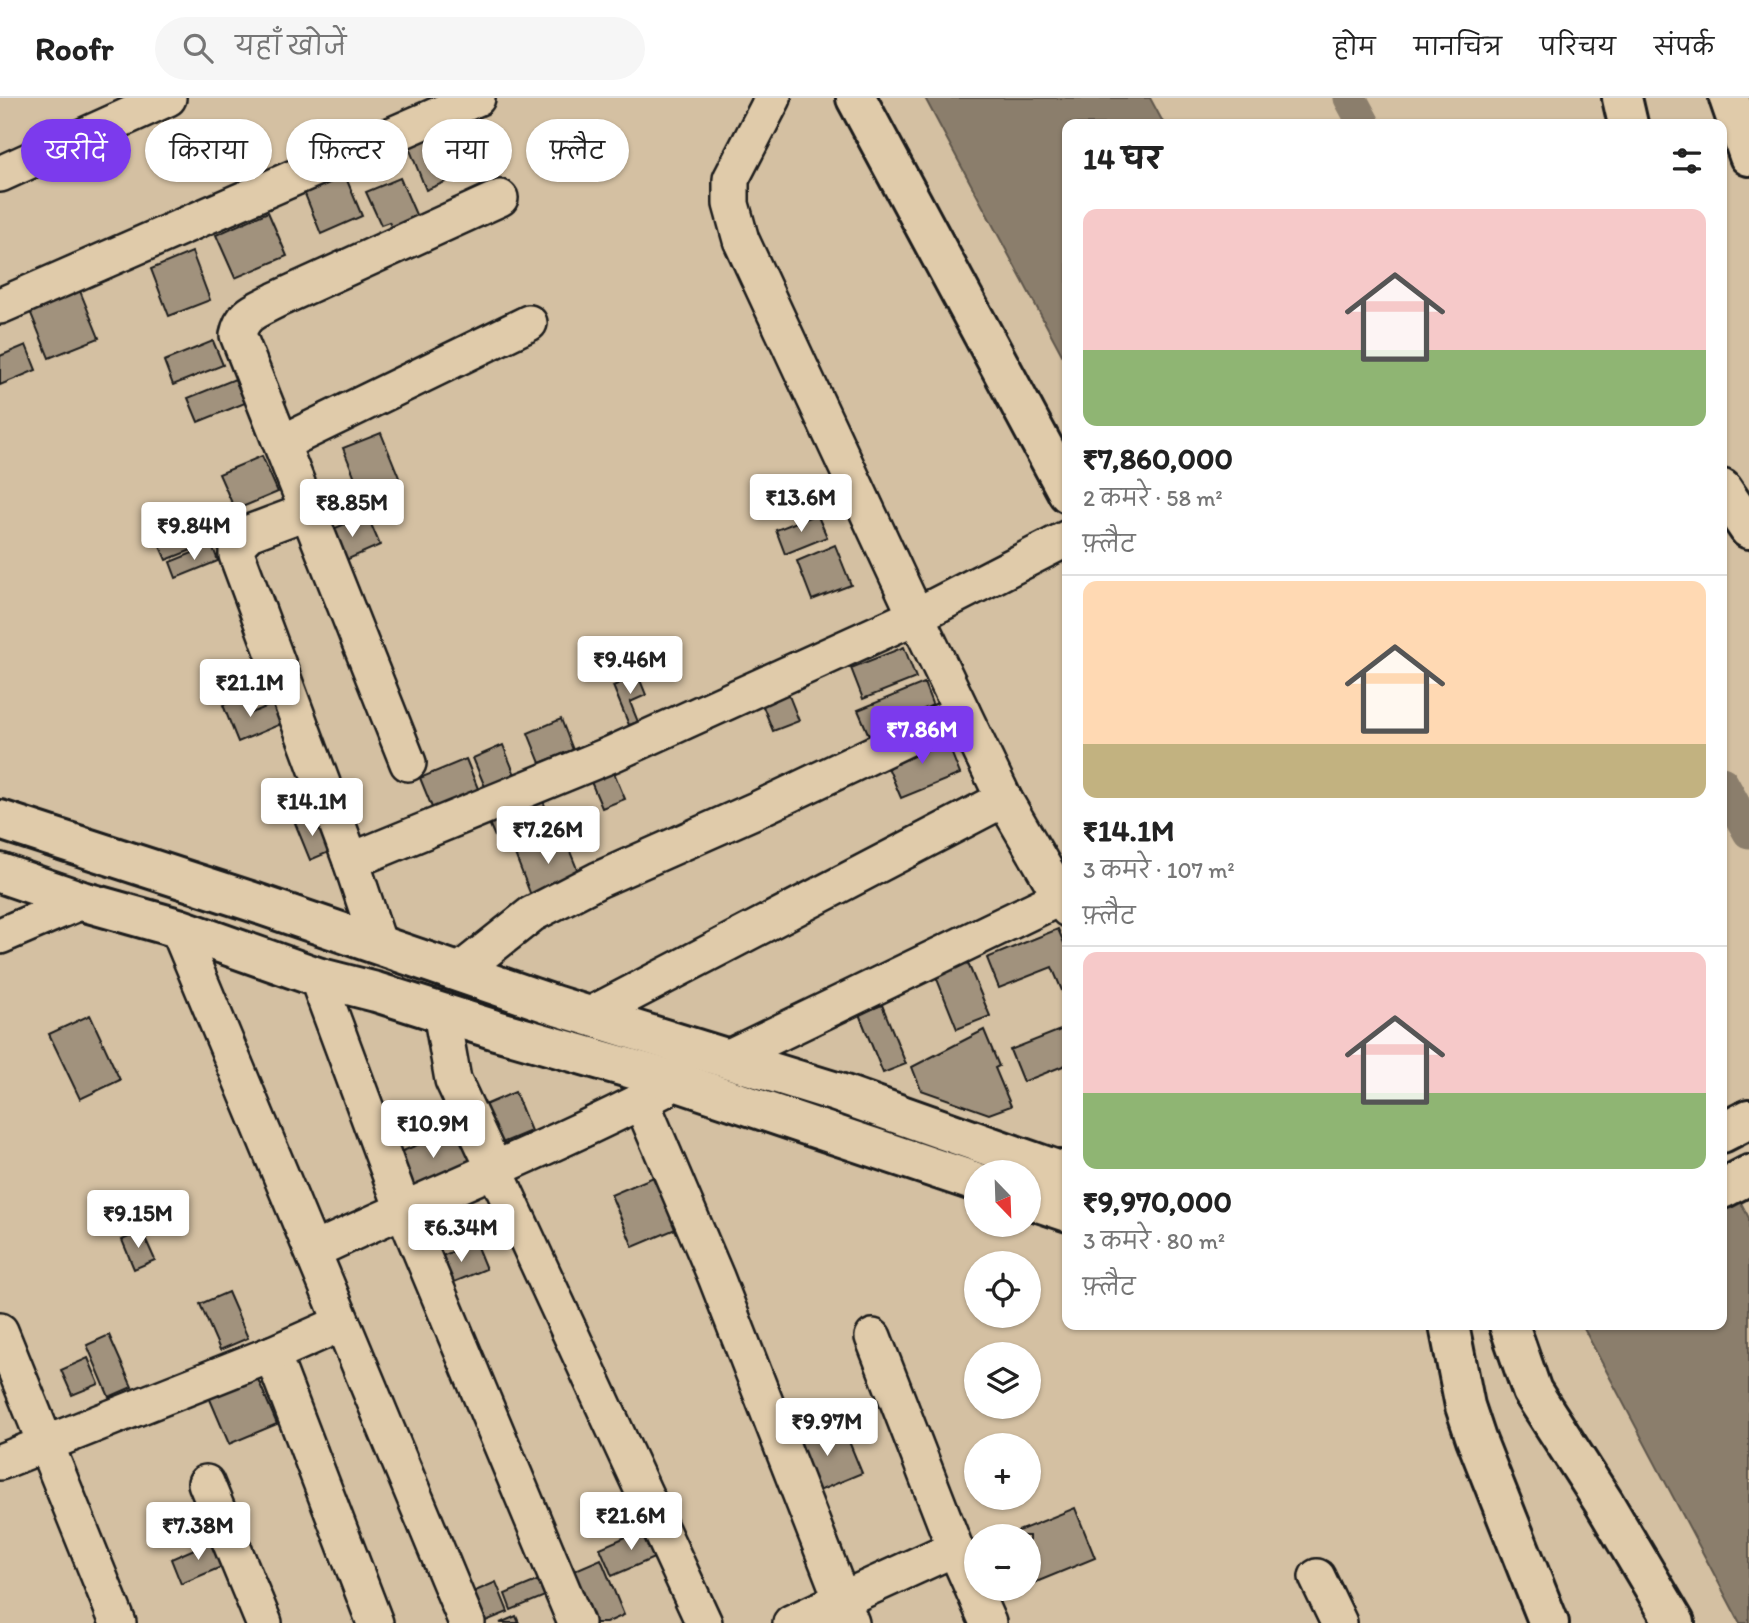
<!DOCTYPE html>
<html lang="hi">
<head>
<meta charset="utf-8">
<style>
	:root { --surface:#fff; --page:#f6f6f6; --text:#222; --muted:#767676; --line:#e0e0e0; --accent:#7c3aed }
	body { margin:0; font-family:Itim,"Playpen Sans Deva",sans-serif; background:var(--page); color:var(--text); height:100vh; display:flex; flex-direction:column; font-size:26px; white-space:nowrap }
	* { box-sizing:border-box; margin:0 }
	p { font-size:23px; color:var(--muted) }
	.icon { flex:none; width:38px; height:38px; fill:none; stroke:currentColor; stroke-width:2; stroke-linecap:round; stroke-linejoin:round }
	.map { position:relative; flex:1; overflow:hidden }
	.panel { position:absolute; left:1062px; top:21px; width:665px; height:1211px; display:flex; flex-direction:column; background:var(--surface); border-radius:14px; box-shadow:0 2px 5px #0004 }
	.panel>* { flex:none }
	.guide { position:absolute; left:21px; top:21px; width:665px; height:63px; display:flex; gap:14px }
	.needle { width:46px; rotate:157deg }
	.fabs { position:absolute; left:964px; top:1062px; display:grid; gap:14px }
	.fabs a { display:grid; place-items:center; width:77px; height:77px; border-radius:50%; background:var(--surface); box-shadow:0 2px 5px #0004; font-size:35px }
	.price { position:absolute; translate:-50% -60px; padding:0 16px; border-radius:7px; background:#fff; color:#222; font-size:23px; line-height:46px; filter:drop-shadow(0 2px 4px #0008) }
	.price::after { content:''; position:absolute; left:50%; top:42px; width:21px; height:16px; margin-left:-10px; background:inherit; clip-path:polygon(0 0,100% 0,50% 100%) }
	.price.on { background:var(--accent); color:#fff }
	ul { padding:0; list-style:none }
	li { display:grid; align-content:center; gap:14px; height:371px; padding:0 21px }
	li+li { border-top:2px solid var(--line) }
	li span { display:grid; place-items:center; height:217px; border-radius:14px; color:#555 }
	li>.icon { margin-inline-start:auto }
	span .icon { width:126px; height:126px; fill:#fffc; stroke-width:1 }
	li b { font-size:30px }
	h2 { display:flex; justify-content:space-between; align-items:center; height:84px; padding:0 21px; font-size:30px }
	.pill { padding:0 24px; border-radius:32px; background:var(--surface); box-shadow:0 2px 5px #0004; font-size:24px; line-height:63px }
	.pill.on { background:var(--accent); color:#fff }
	header { display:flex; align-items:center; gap:42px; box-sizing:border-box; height:98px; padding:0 35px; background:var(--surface); border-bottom:2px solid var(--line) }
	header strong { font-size:33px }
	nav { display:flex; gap:38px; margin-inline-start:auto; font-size:24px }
	.search { width:490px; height:63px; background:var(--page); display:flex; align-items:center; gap:18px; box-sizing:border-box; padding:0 24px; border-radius:38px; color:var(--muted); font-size:26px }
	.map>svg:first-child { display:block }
	.water { fill:#8b7e6c; stroke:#5f574c; stroke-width:2 }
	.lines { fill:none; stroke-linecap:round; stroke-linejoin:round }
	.canal { stroke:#8b7e6c; stroke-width:33 }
	.building { fill:#a1927d; stroke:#1c1c1c; stroke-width:2 }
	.minor-casing { stroke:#1c1c1c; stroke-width:40 }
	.tertiary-casing { stroke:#1c1c1c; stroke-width:44 }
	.trunk-casing { stroke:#1c1c1c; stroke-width:44 }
	.minor { stroke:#e0cbaa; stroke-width:35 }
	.tertiary { stroke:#e0cbaa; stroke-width:38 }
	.trunk { stroke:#e0cbaa; stroke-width:38 }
</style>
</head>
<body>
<header>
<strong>Roofr</strong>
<div class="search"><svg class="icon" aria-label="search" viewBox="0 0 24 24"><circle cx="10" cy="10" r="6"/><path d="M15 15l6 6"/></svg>यहाँ खोजें</div>
<nav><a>होम</a><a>मानचित्र</a><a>परिचय</a><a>संपर्क</a></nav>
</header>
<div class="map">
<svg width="1749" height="1525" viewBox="0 0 1749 1525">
	<rect width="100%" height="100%" fill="#d4c0a2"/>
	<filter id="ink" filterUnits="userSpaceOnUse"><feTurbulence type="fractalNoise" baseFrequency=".0143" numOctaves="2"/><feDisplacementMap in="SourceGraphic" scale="14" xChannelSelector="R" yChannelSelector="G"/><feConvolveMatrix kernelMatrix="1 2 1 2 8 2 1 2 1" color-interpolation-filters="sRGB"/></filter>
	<g filter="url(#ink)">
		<!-- water -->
		<g class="water">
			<polygon points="925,0 1150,0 1164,26 1068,26 1067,266"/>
			<polygon points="1722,1069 1749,1120 1749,1525 1740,1525 1582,1227 1722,1227"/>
		</g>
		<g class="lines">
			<!-- canal -->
			<g class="canal">
				<polyline points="1350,0 1364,26"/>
				<polyline points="1722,685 1749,734"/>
			</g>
		</g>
		<!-- building -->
		<g class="building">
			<polygon points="440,28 460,78 426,92 406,42"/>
			<polygon points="344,75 362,118 321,136 303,91"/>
			<polygon points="400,80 421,128 396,139 389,124 381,127 366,94"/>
			<polygon points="268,114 287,158 235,180 216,137"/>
			<polygon points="192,154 210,202 169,218 151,171"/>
			<polygon points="80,193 99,240 49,260 30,213"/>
			<polygon points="213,243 223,267 173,287 164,263"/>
			<polygon points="26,247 36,272 0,287 0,258"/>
			<polygon points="235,281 245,305 198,324 188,300"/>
			<polygon points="381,335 400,382 362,397 343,350"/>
			<polygon points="262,358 278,394 235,412 219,376"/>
			<polygon points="817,416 827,439 785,456 776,432"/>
			<polygon points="367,417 380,447 337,466 323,435"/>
			<polygon points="204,426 212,444 166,462 158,444"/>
			<polygon points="212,447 218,463 176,480 170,464"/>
			<polygon points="835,447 851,487 812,502 797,463"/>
			<polygon points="904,549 916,580 863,601 851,570"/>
			<polygon points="638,577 646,597 630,604 638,624 629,627 613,588"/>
			<polygon points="924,585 938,621 873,647 858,612"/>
			<polygon points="786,590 799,623 773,633 760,601"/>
			<polygon points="242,599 249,616 273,606 281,626 238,644 223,607"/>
			<polygon points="561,621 573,652 540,665 528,635"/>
			<polygon points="944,636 960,676 901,700 884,660"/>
			<polygon points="503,647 515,677 485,689 473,660"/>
			<polygon points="466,661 479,693 433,712 420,680"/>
			<polygon points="612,670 625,701 602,710 589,679"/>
			<polygon points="543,703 555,733 502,755 489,725"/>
			<polygon points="314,717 329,754 310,762 295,725"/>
			<polygon points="563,736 581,781 532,800 515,756"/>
			<polygon points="1058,831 1068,854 1068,893 1063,895 1052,869 999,890 987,860"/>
			<polygon points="967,863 990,918 957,931 935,876"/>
			<polygon points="882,907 906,966 883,975 859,916"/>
			<polygon points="90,917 120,982 80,1001 49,936"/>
			<polygon points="1068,929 1068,966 1023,984 1010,952"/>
			<polygon points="984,932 999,968 995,970 1011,1008 989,1016 921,992 912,969"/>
			<polygon points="515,994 531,1033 490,1050 473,1012"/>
			<polygon points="463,1028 478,1064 404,1096 388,1059"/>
			<polygon points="663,1075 685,1127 633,1149 611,1097"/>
			<polygon points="142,1133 155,1162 134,1171 122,1142"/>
			<polygon points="475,1144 486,1171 447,1187 437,1160"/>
			<polygon points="228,1194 248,1240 220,1252 200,1206"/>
			<polygon points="109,1237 132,1289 109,1299 87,1247"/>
			<polygon points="88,1260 99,1286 72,1297 61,1272"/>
			<polygon points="257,1279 277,1326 229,1346 209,1299"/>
			<polygon points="841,1324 862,1375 814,1395 792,1345"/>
			<polygon points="1075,1410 1095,1460 1029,1487 1029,1438 1006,1438"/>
			<polygon points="649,1429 661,1457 612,1478 600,1450"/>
			<polygon points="215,1442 226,1467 181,1486 171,1461"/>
			<polygon points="601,1461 624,1517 606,1525 585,1525 564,1477"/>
			<polygon points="551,1477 557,1493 511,1512 505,1496"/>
			<polygon points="496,1484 508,1514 481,1525 464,1498"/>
			<polygon points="516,1518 519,1525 500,1525"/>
		</g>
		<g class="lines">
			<!-- minor casing -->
			<g class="minor-casing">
				<g id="minor">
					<polyline points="773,0 731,81 731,106 741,142 916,518 1004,701 1068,811"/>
					<polyline points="0,76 168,0"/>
					<polyline points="0,208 477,0"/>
					<polyline points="282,345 529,225"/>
					<polyline points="308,413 249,435 237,447 237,457 351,763 379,847"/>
					<path d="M408,665l-170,-428c4,-22 20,-25 38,-35l224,-102"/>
					<polyline points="351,763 612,656 916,518 1068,440"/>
					<polyline points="178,830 467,1525"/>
					<polyline points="0,838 82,803"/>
					<polyline points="459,874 532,816 598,782 758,711 962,614"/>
					<polyline points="317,879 403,1111 576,1525"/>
					<polyline points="441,914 453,982 495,1072 704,1525"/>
					<polyline points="588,918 1004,701"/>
					<polyline points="727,960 1061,799"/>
					<polyline points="641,1003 716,1179 851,1525"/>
					<path d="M313,1153c116,-55 236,-102 350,-161"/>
					<polyline points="0,1233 118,1525"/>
					<polyline points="873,1239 955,1450 988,1525"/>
					<polyline points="272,1256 375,1525"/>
					<polyline points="0,1364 272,1256 342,1225"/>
					<polyline points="206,1385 264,1525"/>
					<polyline points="1317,1479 1339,1525"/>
					<polyline points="791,1525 955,1450"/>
				</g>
			</g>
			<!-- tertiary casing -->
			<g class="tertiary-casing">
				<g id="tertiary">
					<polyline points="856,0 1068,395"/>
					<polyline points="1622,0 1628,26"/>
					<polyline points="1722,391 1749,431"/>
					<polyline points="0,722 250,803 557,908 836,994 1068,1076"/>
					<polyline points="0,775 82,803 178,830 317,879 376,894 496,932 678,984 976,1084"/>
					<polyline points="1722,1035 1749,1021"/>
					<polyline points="1722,1091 1749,1077"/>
					<polyline points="1029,1101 1068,1114"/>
					<polyline points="1449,1227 1465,1308 1476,1341 1549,1525"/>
					<polyline points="1509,1227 1532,1293 1604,1405 1675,1525"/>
				</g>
			</g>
			<!-- trunk casing -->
			<g class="trunk-casing">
				<polyline id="trunk" points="1729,0 1749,58"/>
			</g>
			<!-- minor -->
			<use href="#minor" class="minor"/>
			<!-- tertiary -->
			<use href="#tertiary" class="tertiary"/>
			<!-- trunk -->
			<use href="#trunk" class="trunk"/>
		</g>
	</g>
</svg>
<div class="fabs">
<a><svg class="needle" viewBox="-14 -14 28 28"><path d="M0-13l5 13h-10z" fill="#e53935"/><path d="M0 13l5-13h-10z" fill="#767676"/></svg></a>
<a><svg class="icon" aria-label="locate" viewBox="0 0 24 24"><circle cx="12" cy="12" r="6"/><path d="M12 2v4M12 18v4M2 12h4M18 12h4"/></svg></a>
<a><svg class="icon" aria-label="layers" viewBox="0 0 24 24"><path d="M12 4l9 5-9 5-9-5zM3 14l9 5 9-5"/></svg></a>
<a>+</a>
<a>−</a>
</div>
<b class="price" style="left:801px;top:436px">₹13.6M</b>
<b class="price" style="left:352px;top:441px">₹8.85M</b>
<b class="price" style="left:194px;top:464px">₹9.84M</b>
<b class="price" style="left:630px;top:598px">₹9.46M</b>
<b class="price" style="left:250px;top:621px">₹21.1M</b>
<b class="price on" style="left:922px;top:668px">₹7.86M</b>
<b class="price" style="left:312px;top:740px">₹14.1M</b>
<b class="price" style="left:548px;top:768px">₹7.26M</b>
<b class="price" style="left:433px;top:1062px">₹10.9M</b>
<b class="price" style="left:138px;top:1152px">₹9.15M</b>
<b class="price" style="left:461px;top:1166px">₹6.34M</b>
<b class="price" style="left:827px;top:1360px">₹9.97M</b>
<b class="price" style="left:631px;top:1454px">₹21.6M</b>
<b class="price" style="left:198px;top:1464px">₹7.38M</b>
<div class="guide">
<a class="pill on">खरीदें</a>
<a class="pill">किराया</a>
<a class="pill">फ़िल्टर</a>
<a class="pill">नया</a>
<a class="pill">फ़्लैट</a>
</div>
<section class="panel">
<h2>14 घर<svg class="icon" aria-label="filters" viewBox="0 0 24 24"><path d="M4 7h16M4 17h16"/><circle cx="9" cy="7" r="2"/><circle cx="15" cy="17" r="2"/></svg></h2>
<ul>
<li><span style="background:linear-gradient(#f6c9c9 65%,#8fb573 0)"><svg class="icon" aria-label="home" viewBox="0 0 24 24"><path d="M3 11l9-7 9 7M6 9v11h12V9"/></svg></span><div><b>₹7,860,000</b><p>2 कमरे · 58 m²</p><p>फ़्लैट</p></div></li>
<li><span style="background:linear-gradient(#ffd9b3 75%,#c2b280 0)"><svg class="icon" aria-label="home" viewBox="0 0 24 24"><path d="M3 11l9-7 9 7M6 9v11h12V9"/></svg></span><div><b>₹14.1M</b><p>3 कमरे · 107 m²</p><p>फ़्लैट</p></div></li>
<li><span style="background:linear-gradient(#f6c9c9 65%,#8fb573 0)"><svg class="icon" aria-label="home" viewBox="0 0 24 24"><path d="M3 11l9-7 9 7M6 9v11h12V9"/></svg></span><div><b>₹9,970,000</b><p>3 कमरे · 80 m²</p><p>फ़्लैट</p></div></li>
</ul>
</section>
</div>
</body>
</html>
